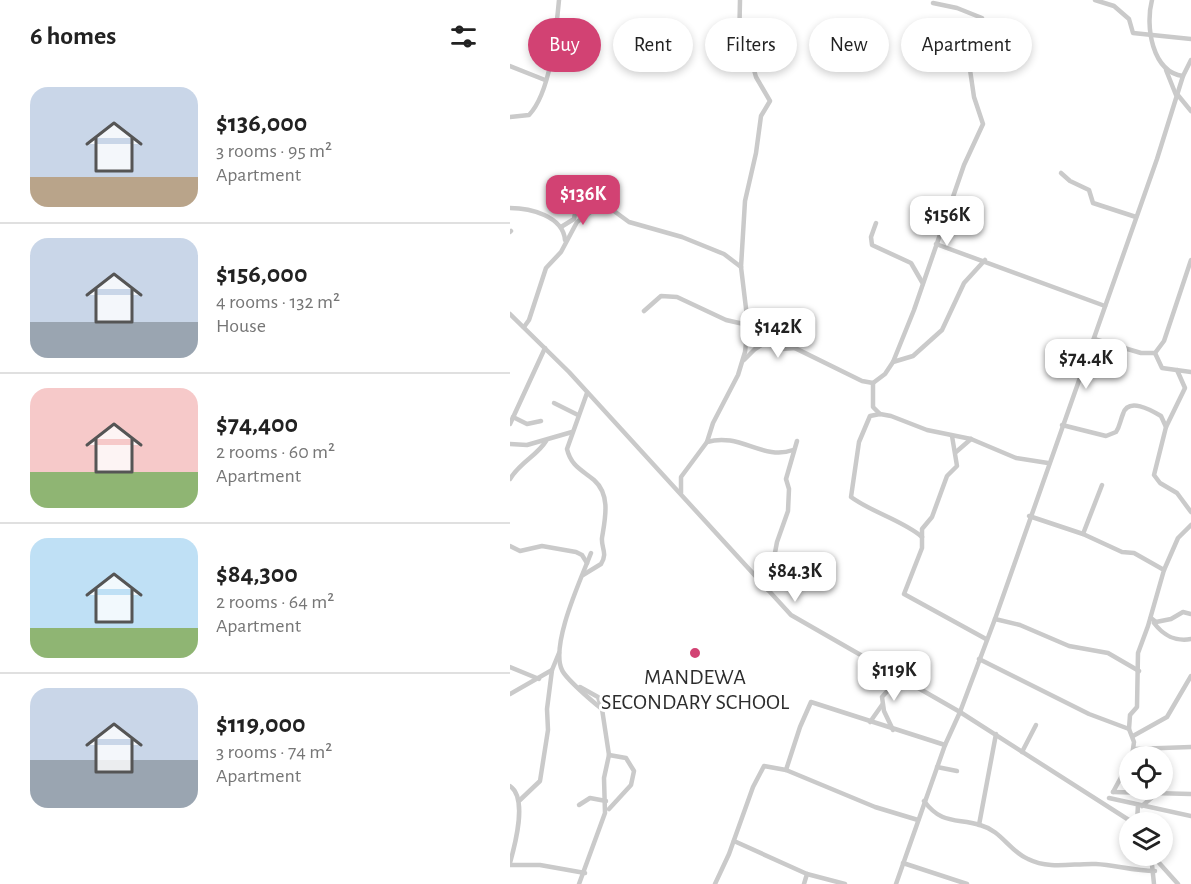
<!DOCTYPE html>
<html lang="en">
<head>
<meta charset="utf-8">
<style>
	:root { --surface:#fff; --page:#f2f2f2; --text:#222; --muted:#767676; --line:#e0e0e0; --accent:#d24273 }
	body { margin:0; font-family:"Alegreya Sans",sans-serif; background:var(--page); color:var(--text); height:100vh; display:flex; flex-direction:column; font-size:22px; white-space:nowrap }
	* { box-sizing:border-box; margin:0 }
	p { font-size:20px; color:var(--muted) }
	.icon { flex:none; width:33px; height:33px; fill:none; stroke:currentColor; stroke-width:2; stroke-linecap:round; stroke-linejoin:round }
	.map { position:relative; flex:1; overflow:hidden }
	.side { display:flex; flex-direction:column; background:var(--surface); width:510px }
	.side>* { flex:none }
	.guide { position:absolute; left:18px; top:18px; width:570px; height:54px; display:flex; gap:12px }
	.tools { position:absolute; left:609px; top:746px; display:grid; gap:12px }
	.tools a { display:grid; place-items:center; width:54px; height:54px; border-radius:50%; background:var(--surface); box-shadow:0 3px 9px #0003; font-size:30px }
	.price { position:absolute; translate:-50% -51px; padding:0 14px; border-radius:12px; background:#fff; color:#222; font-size:20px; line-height:39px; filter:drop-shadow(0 2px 3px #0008) }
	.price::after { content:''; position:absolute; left:50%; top:36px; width:18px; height:14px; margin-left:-9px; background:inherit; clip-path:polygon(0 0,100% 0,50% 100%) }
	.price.on { background:var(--accent); color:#fff }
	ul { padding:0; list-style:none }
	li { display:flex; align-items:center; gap:18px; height:150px; padding:0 30px }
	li+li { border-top:2px solid var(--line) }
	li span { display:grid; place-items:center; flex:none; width:168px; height:120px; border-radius:18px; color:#555 }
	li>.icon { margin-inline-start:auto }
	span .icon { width:72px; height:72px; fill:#fffc; stroke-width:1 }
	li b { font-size:26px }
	h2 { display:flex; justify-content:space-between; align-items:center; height:72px; padding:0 30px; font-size:26px }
	.tag { padding:0 21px; border-radius:27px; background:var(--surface); box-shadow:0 3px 9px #0003; font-size:21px; line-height:54px }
	.tag.on { background:var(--accent); color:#fff }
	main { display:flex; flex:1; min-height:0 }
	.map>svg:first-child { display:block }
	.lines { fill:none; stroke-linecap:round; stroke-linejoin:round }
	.minor { stroke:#cacaca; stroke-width:4.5 }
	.poi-dot { fill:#d24273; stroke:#fff; stroke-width:2 }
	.labels { text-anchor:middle; stroke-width:6; stroke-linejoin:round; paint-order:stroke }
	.poi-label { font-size:22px; fill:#2d2d2d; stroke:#fff }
</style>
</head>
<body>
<main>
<section class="side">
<h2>6 homes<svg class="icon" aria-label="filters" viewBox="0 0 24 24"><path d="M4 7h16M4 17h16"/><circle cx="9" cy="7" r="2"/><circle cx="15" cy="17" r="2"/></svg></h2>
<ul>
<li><span style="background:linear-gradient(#c9d6e8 75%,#b9a48a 0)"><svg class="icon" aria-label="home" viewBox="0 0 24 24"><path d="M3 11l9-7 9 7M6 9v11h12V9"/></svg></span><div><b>$136,000</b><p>3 rooms · 95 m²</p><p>Apartment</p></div></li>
<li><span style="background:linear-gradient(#c9d6e8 70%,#9aa5b1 0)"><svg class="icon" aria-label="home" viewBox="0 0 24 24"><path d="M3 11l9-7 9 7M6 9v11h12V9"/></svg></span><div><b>$156,000</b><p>4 rooms · 132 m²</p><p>House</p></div></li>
<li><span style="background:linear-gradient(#f6c9c9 70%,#8fb573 0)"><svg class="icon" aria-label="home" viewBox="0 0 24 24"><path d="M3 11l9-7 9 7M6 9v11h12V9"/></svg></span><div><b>$74,400</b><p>2 rooms · 60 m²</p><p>Apartment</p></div></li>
<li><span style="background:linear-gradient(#bfe0f5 75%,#8fb573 0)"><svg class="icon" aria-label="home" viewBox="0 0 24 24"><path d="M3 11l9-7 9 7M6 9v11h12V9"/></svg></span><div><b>$84,300</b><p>2 rooms · 64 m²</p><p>Apartment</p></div></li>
<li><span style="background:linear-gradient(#c9d6e8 60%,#9aa5b1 0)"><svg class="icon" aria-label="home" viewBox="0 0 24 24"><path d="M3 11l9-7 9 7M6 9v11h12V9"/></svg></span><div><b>$119,000</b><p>3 rooms · 74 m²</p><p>Apartment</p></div></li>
</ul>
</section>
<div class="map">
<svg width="681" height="884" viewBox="0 0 681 884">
	<rect width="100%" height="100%" fill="#fff"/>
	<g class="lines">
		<!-- minor -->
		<g class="minor">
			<polyline points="585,0 604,6 619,19 623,33 681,39"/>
			<path d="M642,0c-7,26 0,72 31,76"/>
			<polyline points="0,66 35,80"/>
			<polyline points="656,70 666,95"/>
			<polyline points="667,94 681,111"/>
			<path d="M0,117l19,-2c22,-23 27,-84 30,-115"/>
			<polyline points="551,173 560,181 579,190 583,203 626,217"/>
			<path d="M0,208c20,0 53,8 55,32"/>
			<polyline points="366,223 361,237 362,245 401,263 412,282"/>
			<polyline points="51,227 64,219 66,208"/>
			<polyline points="0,232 1,231"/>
			<polyline points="426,244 595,306"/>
			<polyline points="134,311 151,296 167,297 216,320 238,325 352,381 363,383 375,374 383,362 404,310 454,165 473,124 464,97 459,63 472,18 447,8 423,3"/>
			<polyline points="0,314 59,372 281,615 450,712 622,822"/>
			<polyline points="14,327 19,320 36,268 51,252 67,222 93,203 119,222 172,237 214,254 231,267"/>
			<polyline points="584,339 631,353 645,353 654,341 681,260"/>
			<polyline points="258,340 272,349 285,348"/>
			<polyline points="645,353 652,368 681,372"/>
			<polyline points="234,360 245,349 264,337"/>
			<polyline points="383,362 403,356 432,330 454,283 475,260"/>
			<polyline points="363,383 363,407 370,414"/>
			<polyline points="44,403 68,415"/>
			<polyline points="3,417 17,424 31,421"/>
			<polyline points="0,424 35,348"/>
			<path d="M552,425l44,11 10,-4c4,-6 4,-11 7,-18 5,-17 28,-4 38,2l5,11 -12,48 6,8 17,10 14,19"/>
			<polyline points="656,427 675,388 667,370"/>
			<polyline points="442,436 447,466 437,476 422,517 412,529 412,548 394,594 476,639"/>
			<path d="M197,442c33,-10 56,19 86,8"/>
			<polyline points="0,444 17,445 62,432"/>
			<polyline points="446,452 461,439"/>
			<path d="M0,479c11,-18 27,-23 36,-38"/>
			<polyline points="171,493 171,477 197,442 203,423 228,375 235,352 238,325 231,267 235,201 246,153 251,116 260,101 246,77 242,63 229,47 230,0"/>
			<polyline points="519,516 573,534 612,552 624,553 654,570 638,626 628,653 627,707 620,715 619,729"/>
			<polyline points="573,534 592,485"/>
			<path d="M412,537c-18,-16 -51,-25 -71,-40l8,-55 11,-26 10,-2 11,2 36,14 44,9 45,19 32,5"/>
			<polyline points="0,546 10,551 32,546 66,552 72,555 77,563"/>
			<polyline points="654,570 668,538 681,525"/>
			<path d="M73,575l18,-11c7,-11 0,-16 1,-26 3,-19 9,-43 -8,-58 -12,-10 -23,-14 -27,-31l20,-56"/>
			<polyline points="258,590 267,542 278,511 279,489 276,479 287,441"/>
			<polyline points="641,618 646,622 661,619 673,612 681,614"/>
			<polyline points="485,619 510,625 559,646 598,653 629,671"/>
			<path d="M644,623c9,12 22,19 37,16"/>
			<polyline points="469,659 579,714 619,729 624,742 622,756"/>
			<polyline points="0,667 29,679"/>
			<polyline points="70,687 88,697 92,709"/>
			<polyline points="0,694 42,670 49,653"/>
			<polyline points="360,722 372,705"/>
			<polyline points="383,730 374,711 372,697 389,678"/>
			<polyline points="623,736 657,717 681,676"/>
			<polyline points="624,749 681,747"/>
			<polyline points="512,752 526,725"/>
			<polyline points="427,767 447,771"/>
			<polyline points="276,770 290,727 301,702 435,745"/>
			<path d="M0,786c18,12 5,59 0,77"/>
			<polyline points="603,792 681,794"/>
			<polyline points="603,792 620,761"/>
			<polyline points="599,798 681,816"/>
			<polyline points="10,800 30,781 38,730 37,709 42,670"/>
			<path d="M414,801c18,24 32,17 56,24 22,6 29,26 48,34 22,11 45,4 68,5 19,1 38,7 59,7"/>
			<polyline points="69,805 80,798 96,801"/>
			<polyline points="632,806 647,793"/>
			<polyline points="99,809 121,785 124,771 116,758 99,755"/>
			<polyline points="627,822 628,805"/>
			<polyline points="469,825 486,734"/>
			<polyline points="224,841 297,874 335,884"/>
			<polyline points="641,855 644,884"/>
			<polyline points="642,855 668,884"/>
			<polyline points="393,863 457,884"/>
			<polyline points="0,865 30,865 75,873"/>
			<path d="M69,884l26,-71 -1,-35 5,-23 -7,-46c-9,-7 -36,-30 -40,-39 -12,-25 19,-91 29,-117"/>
			<polyline points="205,884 219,854 243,787 254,766 276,770 365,807 408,820"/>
			<polyline points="294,884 297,874"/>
			<polyline points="386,884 435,745 450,712 485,619 647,159 673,76 681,60"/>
		</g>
	</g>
	<!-- markers -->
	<circle class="poi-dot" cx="185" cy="653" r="6"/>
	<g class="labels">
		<!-- poi labels -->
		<g class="poi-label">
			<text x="185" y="684">MANDEWA<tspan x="185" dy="25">SECONDARY SCHOOL</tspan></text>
		</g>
	</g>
</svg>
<div class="tools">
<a><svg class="icon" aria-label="locate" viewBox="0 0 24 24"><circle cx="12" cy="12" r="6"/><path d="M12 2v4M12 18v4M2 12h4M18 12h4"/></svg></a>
<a><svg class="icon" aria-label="layers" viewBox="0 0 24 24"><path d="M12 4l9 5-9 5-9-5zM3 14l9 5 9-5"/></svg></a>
</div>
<b class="price on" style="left:73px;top:226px">$136K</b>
<b class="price" style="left:437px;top:247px">$156K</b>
<b class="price" style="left:268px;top:359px">$142K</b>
<b class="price" style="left:576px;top:390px">$74.4K</b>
<b class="price" style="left:285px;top:603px">$84.3K</b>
<b class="price" style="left:384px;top:702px">$119K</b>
<div class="guide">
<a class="tag on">Buy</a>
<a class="tag">Rent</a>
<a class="tag">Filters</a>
<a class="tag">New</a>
<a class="tag">Apartment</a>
</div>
</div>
</main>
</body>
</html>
